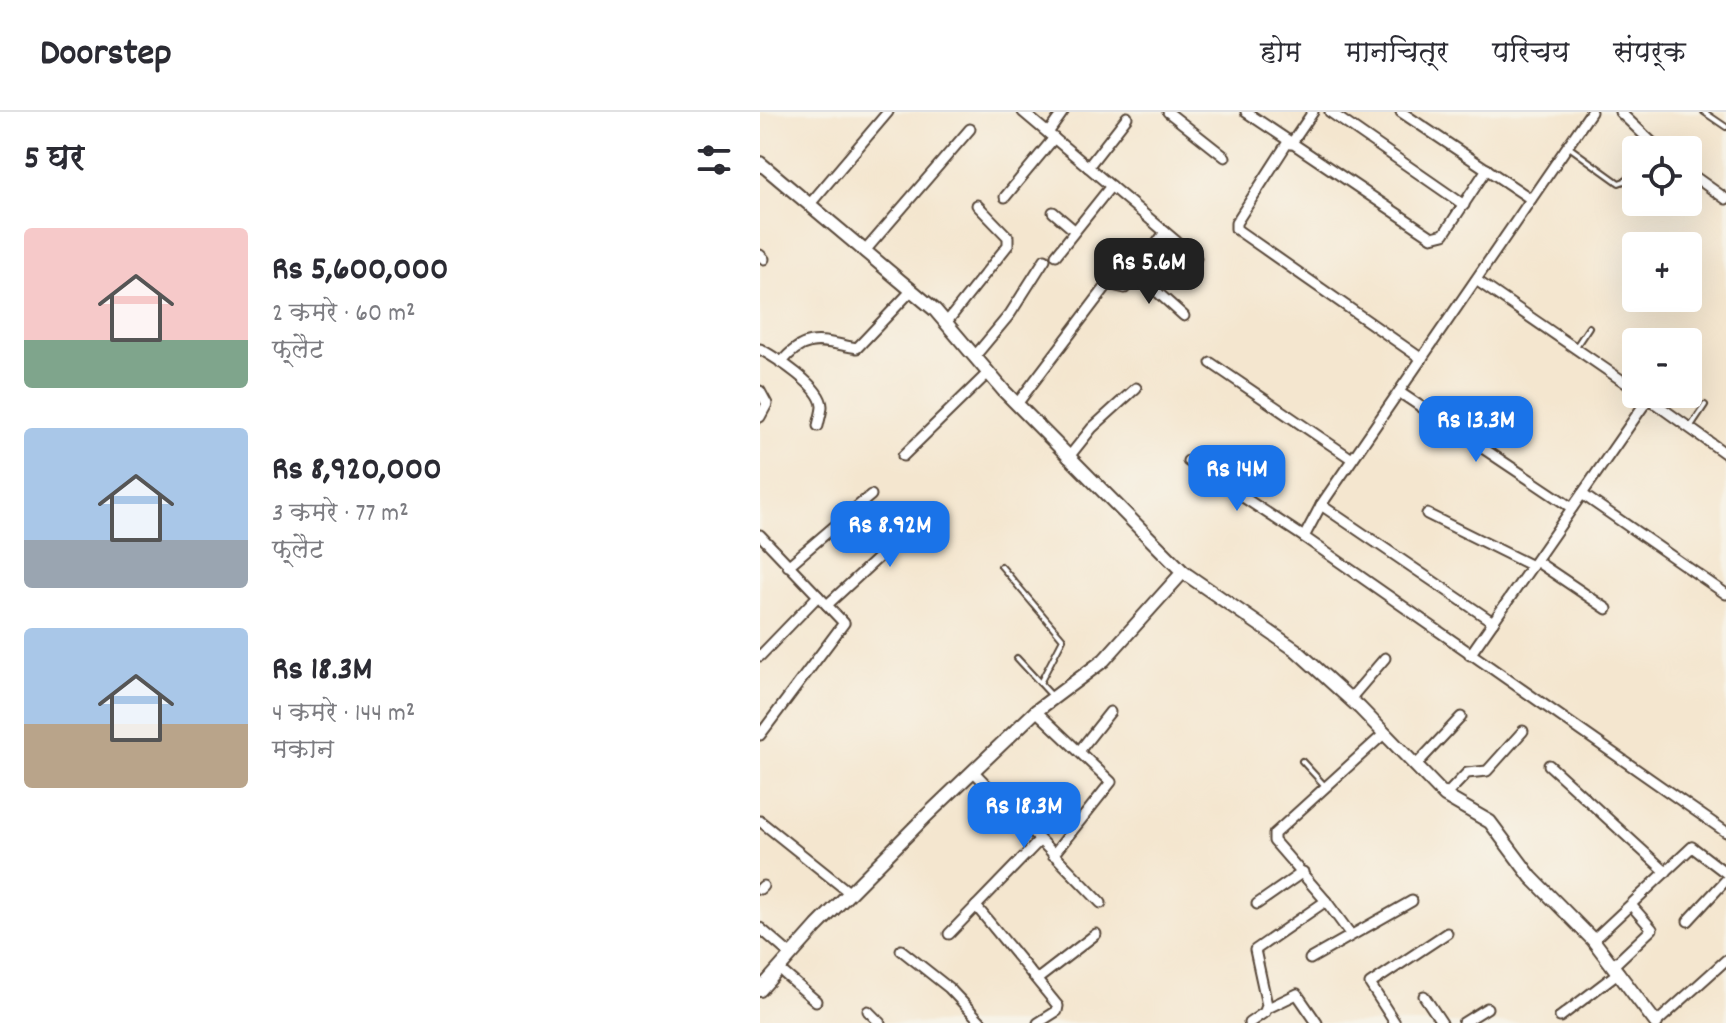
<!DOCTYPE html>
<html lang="hi">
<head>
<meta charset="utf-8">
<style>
	:root { --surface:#fff; --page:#f7f7f7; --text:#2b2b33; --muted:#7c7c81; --line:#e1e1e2; --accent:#1a73e8 }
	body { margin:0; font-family:Dekko,"Playpen Sans Deva",sans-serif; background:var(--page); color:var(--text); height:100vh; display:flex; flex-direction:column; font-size:30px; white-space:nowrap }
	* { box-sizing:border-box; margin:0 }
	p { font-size:26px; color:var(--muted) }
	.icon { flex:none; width:44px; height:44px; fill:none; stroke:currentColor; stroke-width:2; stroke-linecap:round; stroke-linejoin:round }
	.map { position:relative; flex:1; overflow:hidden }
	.details { display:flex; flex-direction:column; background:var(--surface); width:760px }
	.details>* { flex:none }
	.controls { position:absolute; left:862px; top:24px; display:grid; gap:16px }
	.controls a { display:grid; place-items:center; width:80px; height:80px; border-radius:8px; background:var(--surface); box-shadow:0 8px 32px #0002; font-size:40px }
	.price { position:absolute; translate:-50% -68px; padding:0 18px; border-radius:16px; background:var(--accent); color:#fff; font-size:26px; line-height:52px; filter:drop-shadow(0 2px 4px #0008) }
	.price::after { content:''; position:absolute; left:50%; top:48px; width:24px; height:18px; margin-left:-12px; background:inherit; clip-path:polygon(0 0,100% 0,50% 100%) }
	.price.active { background:#222; color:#fff }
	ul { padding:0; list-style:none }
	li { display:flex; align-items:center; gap:24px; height:200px; padding:0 24px }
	li span { display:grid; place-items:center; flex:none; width:224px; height:160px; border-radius:8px; color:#555 }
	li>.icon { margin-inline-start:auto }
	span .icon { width:96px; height:96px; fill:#fffc; stroke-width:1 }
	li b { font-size:34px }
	h2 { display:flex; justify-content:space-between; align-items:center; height:96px; padding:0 24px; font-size:34px }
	header { display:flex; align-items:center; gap:48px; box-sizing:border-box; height:112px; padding:0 40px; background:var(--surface); border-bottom:2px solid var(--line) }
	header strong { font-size:38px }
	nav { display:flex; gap:44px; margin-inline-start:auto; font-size:28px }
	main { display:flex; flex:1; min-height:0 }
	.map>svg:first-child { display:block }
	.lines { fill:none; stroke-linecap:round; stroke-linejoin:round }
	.lane-casing { stroke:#574639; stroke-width:8 }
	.street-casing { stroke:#574639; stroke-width:13 }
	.secondary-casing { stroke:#574639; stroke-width:16 }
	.lane { stroke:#fff; stroke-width:4 }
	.street { stroke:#fff; stroke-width:9 }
	.secondary { stroke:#fff; stroke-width:12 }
</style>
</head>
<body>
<header>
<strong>Doorstep</strong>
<nav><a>होम</a><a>मानचित्र</a><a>परिचय</a><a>संपर्क</a></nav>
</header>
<main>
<section class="details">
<h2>5 घर<svg class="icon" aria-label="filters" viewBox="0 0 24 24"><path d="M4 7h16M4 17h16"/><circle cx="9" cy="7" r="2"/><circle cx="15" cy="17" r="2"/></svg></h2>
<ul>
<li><span style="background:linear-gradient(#f6c9c9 70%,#7fa58c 0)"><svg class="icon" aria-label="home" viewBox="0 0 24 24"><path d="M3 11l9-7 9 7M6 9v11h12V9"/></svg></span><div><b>Rs 5,600,000</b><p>2 कमरे · 60 m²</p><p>फ़्लैट</p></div></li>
<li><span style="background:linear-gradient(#a9c7e8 70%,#9aa5b1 0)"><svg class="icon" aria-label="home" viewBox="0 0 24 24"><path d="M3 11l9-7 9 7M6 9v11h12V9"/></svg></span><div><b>Rs 8,920,000</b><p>3 कमरे · 77 m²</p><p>फ़्लैट</p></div></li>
<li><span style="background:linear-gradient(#a9c7e8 60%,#b9a48a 0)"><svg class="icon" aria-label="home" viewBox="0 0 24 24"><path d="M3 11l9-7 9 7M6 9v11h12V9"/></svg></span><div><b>Rs 18.3M</b><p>4 कमरे · 144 m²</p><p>मकान</p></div></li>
</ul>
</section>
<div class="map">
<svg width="966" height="911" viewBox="0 0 966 911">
	<rect width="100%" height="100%" fill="#f7f3e8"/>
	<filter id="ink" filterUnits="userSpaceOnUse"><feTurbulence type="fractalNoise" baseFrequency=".0125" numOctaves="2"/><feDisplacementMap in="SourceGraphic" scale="16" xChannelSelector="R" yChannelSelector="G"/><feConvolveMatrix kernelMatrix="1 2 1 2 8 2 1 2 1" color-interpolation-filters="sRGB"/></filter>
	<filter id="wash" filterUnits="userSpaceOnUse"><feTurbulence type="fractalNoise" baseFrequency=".006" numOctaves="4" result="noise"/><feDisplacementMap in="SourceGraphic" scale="32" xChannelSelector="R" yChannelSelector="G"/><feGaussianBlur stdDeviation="1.8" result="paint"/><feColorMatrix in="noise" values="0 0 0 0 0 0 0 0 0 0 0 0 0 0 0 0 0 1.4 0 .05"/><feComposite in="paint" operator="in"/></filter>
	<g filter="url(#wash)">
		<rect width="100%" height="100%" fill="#f4e6cf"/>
	</g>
	<g filter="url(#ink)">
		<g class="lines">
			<!-- lane casing -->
			<g class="lane-casing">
				<g id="lane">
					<polyline points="944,0 966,15"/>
					<polyline points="809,35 859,71 867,68 876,56"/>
					<polyline points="815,236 829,215"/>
					<polyline points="931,314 945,293"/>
					<polyline points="241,454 303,527 280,571"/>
					<polyline points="257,546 293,585"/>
					<polyline points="542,649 565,674"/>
				</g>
			</g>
			<!-- street casing -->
			<g class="street-casing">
				<g id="street">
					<polyline points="263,0 436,146"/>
					<polyline points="408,0 465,45"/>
					<polyline points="486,0 672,125 684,122 727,57"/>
					<polyline points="570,0 704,93"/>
					<polyline points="641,0 771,87"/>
					<polyline points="831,0 561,393 544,425 966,720"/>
					<polyline points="860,0 900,38"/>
					<polyline points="288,21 303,0"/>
					<polyline points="528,30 476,111 476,117 662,247"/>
					<polyline points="531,32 553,0"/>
					<polyline points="328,55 367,5"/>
					<polyline points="928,60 966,87"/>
					<polyline points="245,85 294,26"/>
					<polyline points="49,93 128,0"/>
					<polyline points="293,100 314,118"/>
					<polyline points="104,140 210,17"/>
					<polyline points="0,143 4,147"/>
					<polyline points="296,143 351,74"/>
					<polyline points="376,161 424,204"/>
					<polyline points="716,168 876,278"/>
					<polyline points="186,211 248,133 248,125 217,93"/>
					<path d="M0,237c16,9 61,37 62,57 0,6 -3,14 -4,20"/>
					<polyline points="215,244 250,202 285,147"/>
					<path d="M21,251c25,-31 42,-21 76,-15l54,-57"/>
					<polyline points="451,251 592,347"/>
					<polyline points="0,279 7,292 0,305"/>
					<polyline points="639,280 812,396"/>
					<polyline points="882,282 966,342"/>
					<polyline points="257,292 348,172 365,176 405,120"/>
					<polyline points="143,344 228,261"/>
					<polyline points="308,346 332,316 376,276"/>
					<polyline points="428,349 544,425"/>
					<polyline points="822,382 966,482"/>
					<polyline points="561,393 733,510"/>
					<polyline points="667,402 772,454"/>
					<polyline points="0,423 84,511 0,623"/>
					<polyline points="776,449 847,497"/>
					<polyline points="28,454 111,383"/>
					<polyline points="67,493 171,397"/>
					<polyline points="710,543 888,287"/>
					<polyline points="0,544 58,484"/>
					<polyline points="590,587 625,546"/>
					<polyline points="276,599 351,670 293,743"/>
					<polyline points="320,638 350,600"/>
					<polyline points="656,653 701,605"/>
					<polyline points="789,653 906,760"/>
					<polyline points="213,659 341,791"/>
					<polyline points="685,684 707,661 727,659 763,619"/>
					<polyline points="0,709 90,781"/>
					<polyline points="0,777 3,774"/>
					<polyline points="566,789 591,823"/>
					<polyline points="497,792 543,760"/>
					<polyline points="216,794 298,894 297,899 278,911"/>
					<polyline points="928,809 966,768"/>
					<polyline points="0,816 31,843"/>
					<polyline points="189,822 279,729"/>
					<polyline points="833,828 932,735 966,761"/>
					<polyline points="141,838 189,876 222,911"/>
					<polyline points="550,847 652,789"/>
					<polyline points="854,853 892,817 871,793"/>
					<polyline points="19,857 56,889"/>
					<polyline points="279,866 336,822"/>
					<polyline points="664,884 682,911"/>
					<polyline points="506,897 537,882 557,911"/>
					<polyline points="108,899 120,911"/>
					<polyline points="800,905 859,860"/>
					<polyline points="489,911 505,900 507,893 495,838 566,789 514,729 514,722 625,621"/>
					<polyline points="635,911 610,872 687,821"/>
					<polyline points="703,911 727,896"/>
					<polyline points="896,911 966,848"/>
				</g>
			</g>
			<!-- secondary casing -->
			<g class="secondary-casing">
				<g id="secondary">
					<polyline points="0,51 175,198 244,279 423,460 536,538 600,596 685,684 730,710 771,765 833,828 896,911"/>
					<polyline points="0,878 57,814 164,706 276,599 344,548 423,460"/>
				</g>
			</g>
			<!-- lane -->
			<use href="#lane" class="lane"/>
			<!-- street -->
			<use href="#street" class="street"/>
			<!-- secondary -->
			<use href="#secondary" class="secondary"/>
		</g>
	</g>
</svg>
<div class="controls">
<a><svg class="icon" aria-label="locate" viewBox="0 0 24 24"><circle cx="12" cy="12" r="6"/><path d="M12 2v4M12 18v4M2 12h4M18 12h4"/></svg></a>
<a>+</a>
<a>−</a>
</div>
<b class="price active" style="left:389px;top:194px">Rs 5.6M</b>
<b class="price" style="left:716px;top:352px">Rs 13.3M</b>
<b class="price" style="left:477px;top:401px">Rs 14M</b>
<b class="price" style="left:130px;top:457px">Rs 8.92M</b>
<b class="price" style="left:264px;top:738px">Rs 18.3M</b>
</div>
</main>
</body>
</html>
